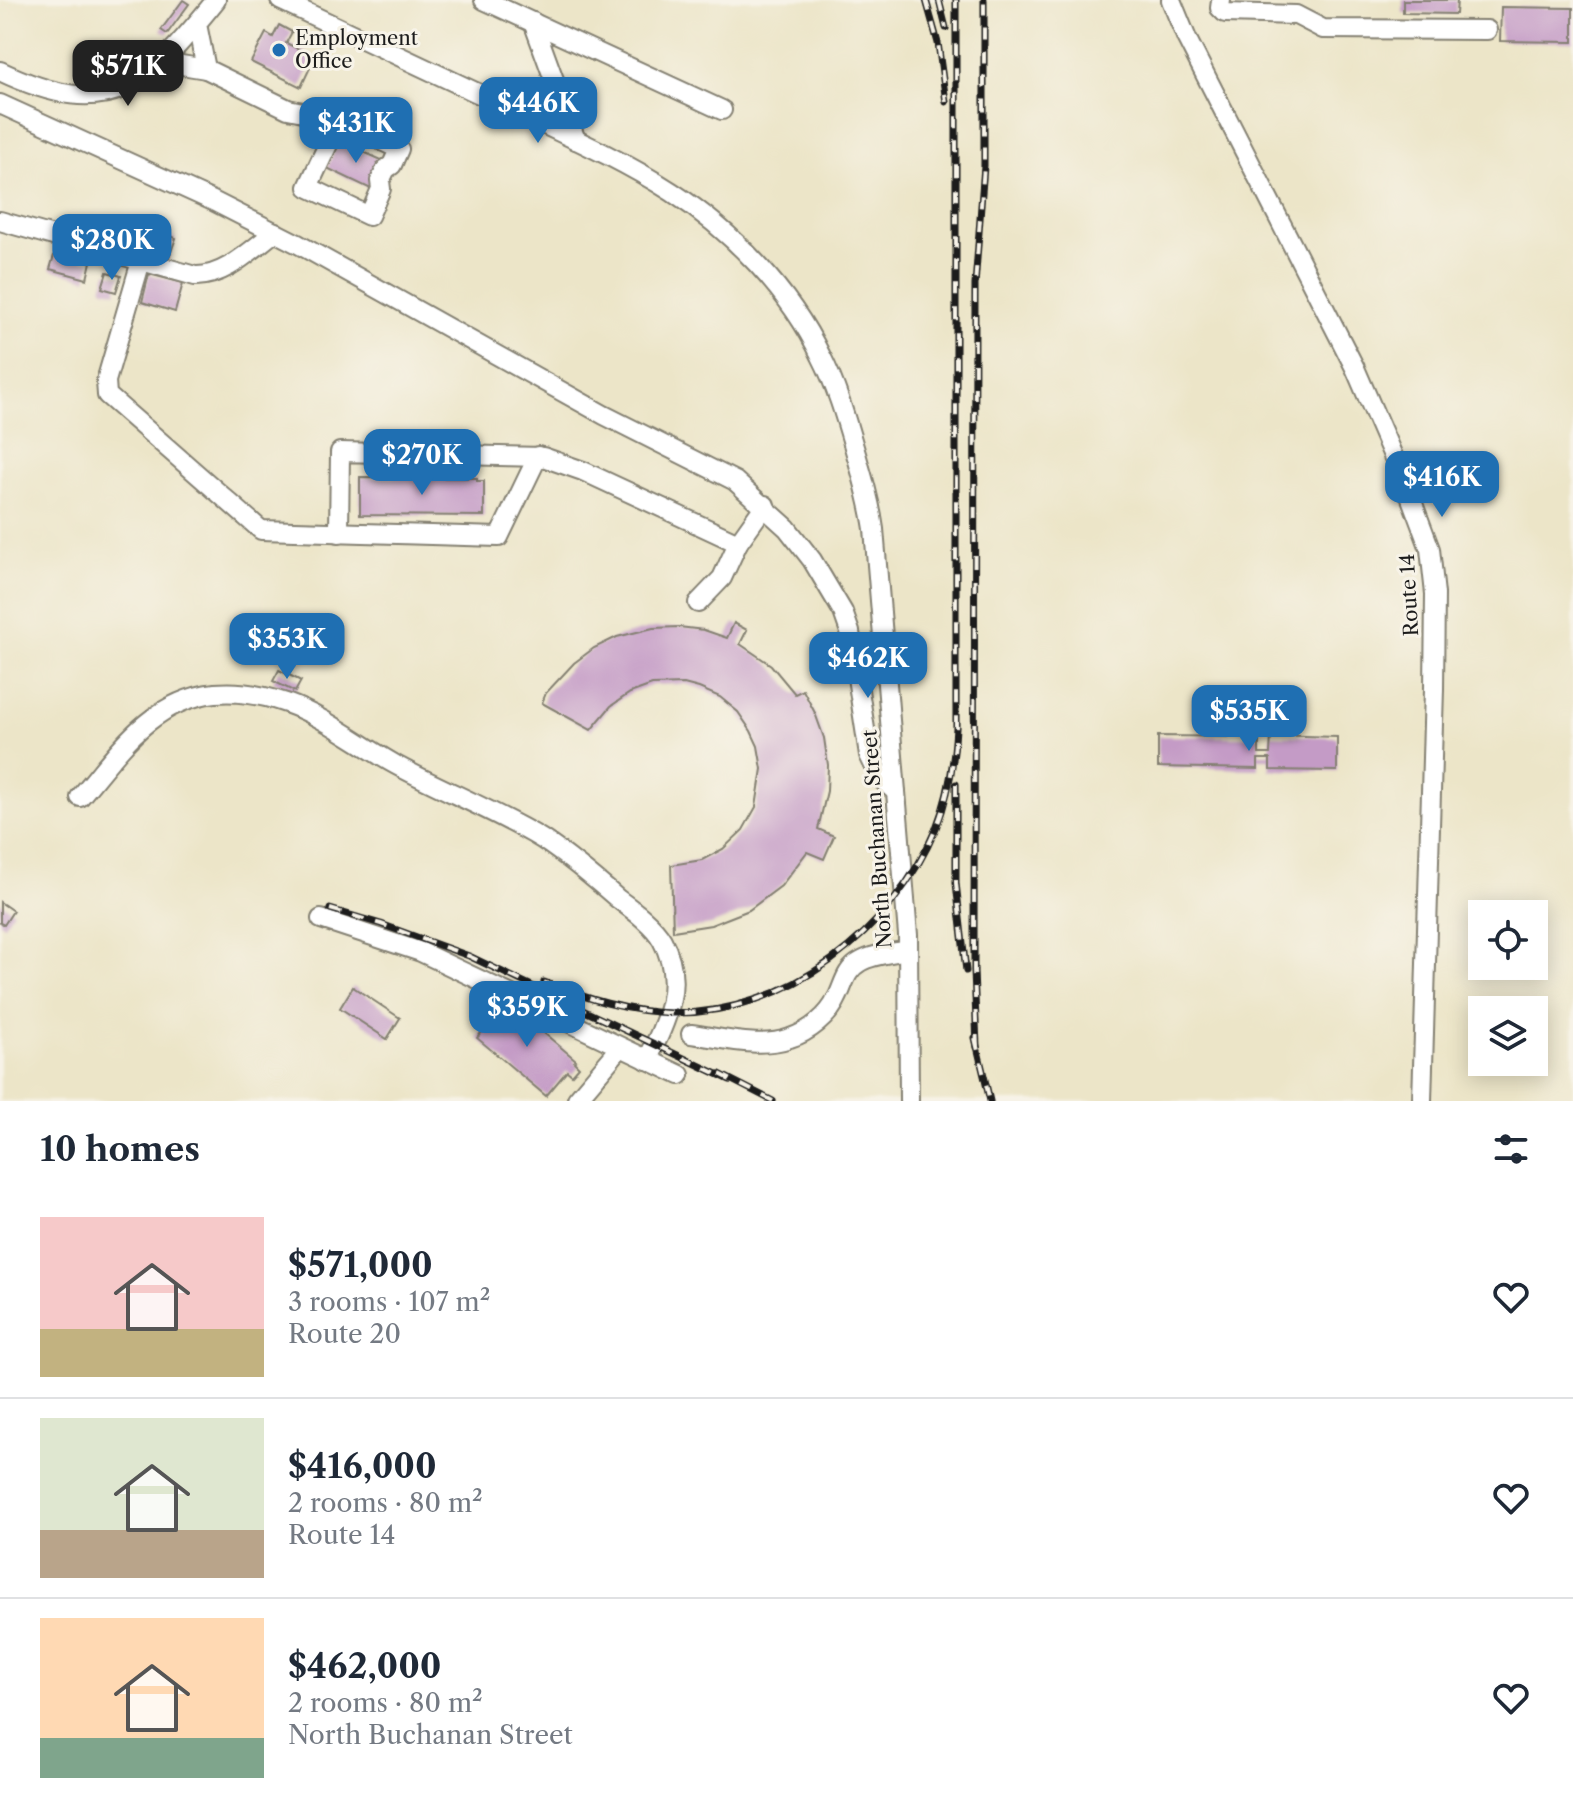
<!DOCTYPE html>
<html lang="en">
<head>
<meta charset="utf-8">
<style>
	:root { --surface:#fff; --page:#f6f6f7; --text:#1f2937; --muted:#747a83; --line:#e0e1e3; --accent:#1f6fb2 }
	body { margin:0; font-family:"Libre Caslon Text",serif; background:var(--page); color:var(--text); height:100vh; display:flex; flex-direction:column; font-size:30px; white-space:nowrap }
	* { box-sizing:border-box; margin:0 }
	p { font-size:26px; color:var(--muted) }
	.icon { flex:none; width:44px; height:44px; fill:none; stroke:currentColor; stroke-width:2; stroke-linecap:round; stroke-linejoin:round }
	.map { position:relative; height:1101px; overflow:hidden }
	.side { display:flex; flex-direction:column; background:var(--surface); flex:1 }
	.side>* { flex:none }
	.tools { position:absolute; left:1468px; top:900px; display:grid; gap:16px }
	.tools a { display:grid; place-items:center; width:80px; height:80px; border-radius:0px; background:var(--surface); box-shadow:0 4px 20px #0003; font-size:40px }
	.price { position:absolute; translate:-50% -68px; padding:0 18px; border-radius:16px; background:var(--accent); color:#fff; font-size:26px; line-height:52px; filter:drop-shadow(0 2px 4px #0008) }
	.price::after { content:''; position:absolute; left:50%; top:48px; width:24px; height:18px; margin-left:-12px; background:inherit; clip-path:polygon(0 0,100% 0,50% 100%) }
	.price.selected { background:#222; color:#fff }
	ul { padding:0; list-style:none }
	li { display:flex; align-items:center; gap:24px; height:200px; padding:0 40px }
	li+li { border-top:2px solid var(--line) }
	li span { display:grid; place-items:center; flex:none; width:224px; height:160px; border-radius:0px; color:#555 }
	li>.icon { margin-inline-start:auto }
	span .icon { width:96px; height:96px; fill:#fffc; stroke-width:1 }
	li b { font-size:34px }
	h2 { display:flex; justify-content:space-between; align-items:center; height:96px; padding:0 40px; font-size:34px }
	.map>svg:first-child { display:block }
	.building { fill:#c49bc6 }
	.lines { fill:none; stroke-linecap:round; stroke-linejoin:round }
	.minor-casing { stroke:#848072; stroke-width:22 }
	.minor { stroke:#fff; stroke-width:18 }
	.rail-casing { stroke:#1c1c1c; stroke-width:7 }
	.rail { stroke:#f7f3e8; stroke-width:4; stroke-dasharray:12; stroke-linecap:butt }
	.poi-dot { fill:#1f6fb2; stroke:#f7f3e8; stroke-width:3 }
	.labels { text-anchor:middle; stroke-width:6; stroke-linejoin:round; paint-order:stroke }
	.poi-label { font-size:20px; fill:#1c1c1c; stroke:#f7f3e8; text-anchor:start }
	.street-label { font-size:20px; fill:#1c1c1c; stroke:#f7f3e8 }
</style>
</head>
<body>
<div class="map">
<svg width="1573" height="1101" viewBox="0 0 1573 1101">
	<rect width="100%" height="100%" fill="#f7f3e8"/>
	<filter id="ink" filterUnits="userSpaceOnUse"><feTurbulence type="fractalNoise" baseFrequency=".0125" numOctaves="2"/><feDisplacementMap in="SourceGraphic" scale="16" xChannelSelector="R" yChannelSelector="G"/><feConvolveMatrix kernelMatrix="1 2 1 2 8 2 1 2 1" color-interpolation-filters="sRGB"/></filter>
	<filter id="wash" filterUnits="userSpaceOnUse"><feTurbulence type="fractalNoise" baseFrequency=".006" numOctaves="4" result="noise"/><feDisplacementMap in="SourceGraphic" scale="32" xChannelSelector="R" yChannelSelector="G"/><feGaussianBlur stdDeviation="1.8" result="paint"/><feColorMatrix in="noise" values="0 0 0 0 0 0 0 0 0 0 0 0 0 0 0 0 0 1.4 0 .05"/><feComposite in="paint" operator="in"/></filter>
	<g filter="url(#wash)">
		<rect width="100%" height="100%" fill="#ece5c8"/>
		<g id="blocks">
			<!-- building -->
			<g class="building">
				<polygon points="183,0 189,4 167,34 161,30"/>
				<polygon points="1403,0 1457,0 1456,14 1403,13"/>
				<polygon points="1501,7 1573,8 1573,42 1500,41"/>
				<polygon points="279,25 292,32 286,43 315,57 301,87 251,62 266,33 273,37"/>
				<polygon points="339,141 386,162 373,190 327,168"/>
				<polygon points="159,224 164,225 162,233 176,238 168,260 148,254"/>
				<polygon points="55,252 91,262 87,279 50,269"/>
				<polygon points="107,272 121,276 116,292 102,288"/>
				<polygon points="149,274 183,283 175,312 142,302"/>
				<polygon points="360,477 477,478 477,481 484,481 484,516 360,515"/>
				<polygon points="734,623 747,630 740,644 771,665 795,694 803,690 815,713 824,738 828,765 827,791 818,829 834,836 824,859 807,852 781,886 749,910 711,925 673,931 671,865 702,860 723,849 743,830 756,807 762,769 758,746 751,731 738,712 720,697 699,688 684,684 652,685 630,693 611,706 591,730 542,703 546,693 574,663 594,648 617,637 653,628 679,627 704,630 727,638"/>
				<polygon points="279,670 301,681 295,692 273,681"/>
				<polygon points="1271,735 1337,737 1337,771 1270,770 1270,759 1258,759 1258,769 1158,767 1158,736 1259,737 1259,754 1270,754"/>
				<polygon points="0,902 13,911 4,925 0,923"/>
				<polygon points="353,987 400,1018 387,1039 340,1008"/>
				<polygon points="507,1002 576,1060 574,1062 579,1067 572,1075 567,1071 546,1096 477,1038"/>
			</g>
		</g>
	</g>
	<g filter="url(#ink)">
		<use href="#blocks" fill-opacity="0" stroke="#848072" stroke-width="2"/>
		<g class="lines">
			<!-- minor casing -->
			<g class="minor-casing">
				<g id="minor">
					<path d="M280,0c75,35 150,71 225,106 56,27 114,52 167,86 60,39 118,99 149,164 15,29 24,60 33,91 8,27 16,54 20,82l34,406 1,166"/>
					<polyline points="484,0 722,110"/>
					<polyline points="1171,0 1187,39 1355,368 1409,493 1430,549 1435,594 1434,689 1422,1101"/>
					<polyline points="1221,0 1220,8 1225,13 1296,15 1323,29 1487,30"/>
					<polyline points="533,22 576,140"/>
					<polyline points="163,62 206,69 197,24"/>
					<polyline points="206,69 288,109 333,118 399,149 392,165 386,169 380,181 381,189 369,216 308,187 339,121"/>
					<path d="M0,71c112,53 146,15 216,-71"/>
					<polyline points="0,104 213,201 298,244 604,415 735,481 787,528 812,560 843,612 850,632 869,755 880,778 896,792"/>
					<path d="M0,221l195,55c30,1 57,-27 80,-44"/>
					<polyline points="141,261 106,381 107,395 261,530 499,537 538,456"/>
					<polyline points="339,533 340,452 543,457 583,471 738,543 765,505"/>
					<polyline points="698,603 722,578 738,543"/>
					<path d="M80,797c39,-46 70,-96 135,-104 24,-2 48,2 71,10 40,14 74,42 110,62 48,26 100,46 146,74 27,18 52,39 76,60 15,11 35,25 44,41 23,42 5,82 -15,120"/>
					<polyline points="321,919 421,952 680,1075"/>
					<path d="M691,1034c31,4 69,15 99,4 19,-6 39,-22 47,-40 7,-13 8,-28 23,-36 13,-8 33,-9 48,-12"/>
					<polyline points="580,1101 577,1099 620,1048"/>
				</g>
			</g>
			<!-- minor -->
			<use href="#minor" class="minor"/>
			<!-- rail casing -->
			<g class="rail-casing">
				<g id="rail">
					<polyline points="926,0 938,43 946,102"/>
					<polyline points="939,0 946,28"/>
					<polyline points="956,784 956,883 966,971"/>
					<polyline points="330,909 381,924 469,956 730,1080"/>
					<path d="M544,982c41,16 84,30 129,31 114,2 221,-82 263,-185 13,-32 18,-66 20,-100v-728"/>
					<polyline points="975,1038 990,1101"/>
					<polyline points="977,1047 974,970 975,285 984,166 984,0"/>
					<polyline points="720,1074 773,1101"/>
				</g>
			</g>
			<!-- rail -->
			<use href="#rail" class="rail"/>
		</g>
	</g>
	<!-- markers -->
	<circle class="poi-dot" cx="279" cy="50" r="8"/>
	<g class="labels">
		<!-- poi labels -->
		<g class="poi-label">
			<text x="295" y="45">Employment<tspan x="295" dy="23">Office</tspan></text>
		</g>
		<!-- street labels -->
		<g class="street-label">
			<text transform="translate(1409 595) rotate(-93)" y="7">Route 14</text>
			<text transform="translate(877 839) rotate(-94)" y="7">North Buchanan Street</text>
		</g>
	</g>
</svg>
<div class="tools">
<a><svg class="icon" aria-label="locate" viewBox="0 0 24 24"><circle cx="12" cy="12" r="6"/><path d="M12 2v4M12 18v4M2 12h4M18 12h4"/></svg></a>
<a><svg class="icon" aria-label="layers" viewBox="0 0 24 24"><path d="M12 4l9 5-9 5-9-5zM3 14l9 5 9-5"/></svg></a>
</div>
<b class="price selected" style="left:128px;top:108px">$571K</b>
<b class="price" style="left:538px;top:145px">$446K</b>
<b class="price" style="left:356px;top:165px">$431K</b>
<b class="price" style="left:112px;top:282px">$280K</b>
<b class="price" style="left:422px;top:497px">$270K</b>
<b class="price" style="left:1442px;top:519px">$416K</b>
<b class="price" style="left:287px;top:681px">$353K</b>
<b class="price" style="left:868px;top:700px">$462K</b>
<b class="price" style="left:1249px;top:753px">$535K</b>
<b class="price" style="left:527px;top:1049px">$359K</b>
</div>
<section class="side">
<h2>10 homes<svg class="icon" aria-label="filters" viewBox="0 0 24 24"><path d="M4 7h16M4 17h16"/><circle cx="9" cy="7" r="2"/><circle cx="15" cy="17" r="2"/></svg></h2>
<ul>
<li><span style="background:linear-gradient(#f6c9c9 70%,#c2b280 0)"><svg class="icon" aria-label="home" viewBox="0 0 24 24"><path d="M3 11l9-7 9 7M6 9v11h12V9"/></svg></span><div><b>$571,000</b><p>3 rooms · 107 m²</p><p>Route 20</p></div><svg class="icon" aria-label="heart" viewBox="0 0 24 24"><path d="M12 20l-8-8c-3-5 5-10 8-4 3-6 11-1 8 4z"/></svg></li>
<li><span style="background:linear-gradient(#dfe7d0 70%,#b9a48a 0)"><svg class="icon" aria-label="home" viewBox="0 0 24 24"><path d="M3 11l9-7 9 7M6 9v11h12V9"/></svg></span><div><b>$416,000</b><p>2 rooms · 80 m²</p><p>Route 14</p></div><svg class="icon" aria-label="heart" viewBox="0 0 24 24"><path d="M12 20l-8-8c-3-5 5-10 8-4 3-6 11-1 8 4z"/></svg></li>
<li><span style="background:linear-gradient(#ffd9b3 75%,#7fa58c 0)"><svg class="icon" aria-label="home" viewBox="0 0 24 24"><path d="M3 11l9-7 9 7M6 9v11h12V9"/></svg></span><div><b>$462,000</b><p>2 rooms · 80 m²</p><p>North Buchanan Street</p></div><svg class="icon" aria-label="heart" viewBox="0 0 24 24"><path d="M12 20l-8-8c-3-5 5-10 8-4 3-6 11-1 8 4z"/></svg></li>
</ul>
</section>
</body>
</html>
